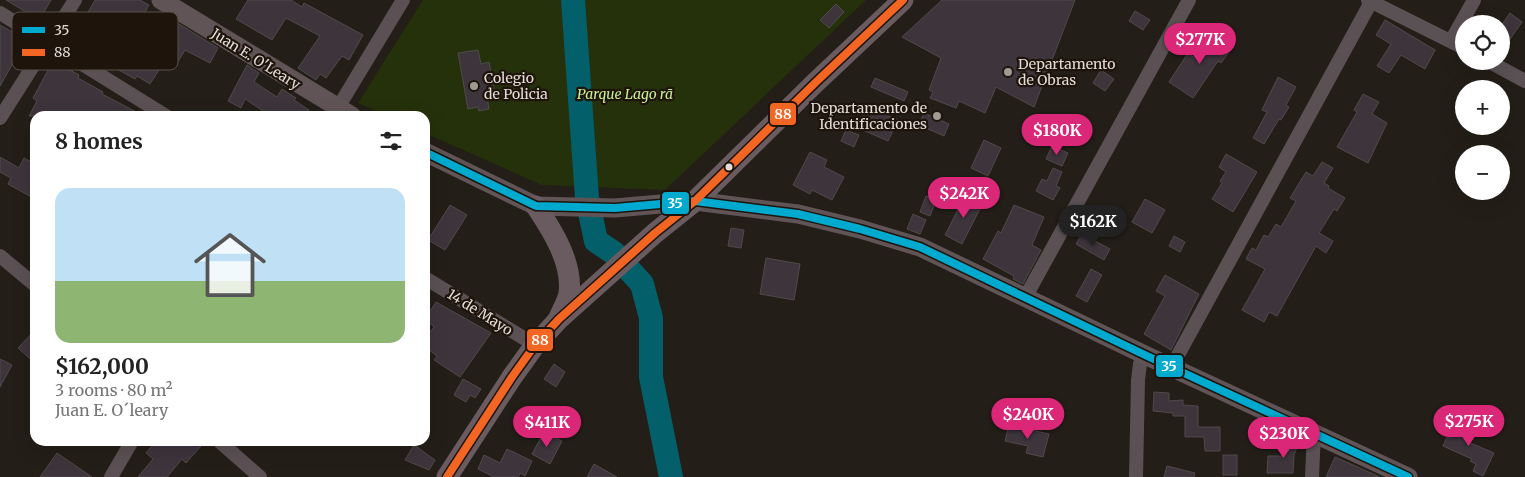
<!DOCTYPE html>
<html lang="en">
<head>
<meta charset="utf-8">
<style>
	:root { --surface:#fff; --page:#f2f2f2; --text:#222; --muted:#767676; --line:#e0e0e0; --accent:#db2777 }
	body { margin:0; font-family:Merriweather,serif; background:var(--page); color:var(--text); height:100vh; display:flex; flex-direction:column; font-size:19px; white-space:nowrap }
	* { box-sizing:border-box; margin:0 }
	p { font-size:16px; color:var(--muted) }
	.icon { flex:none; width:28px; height:28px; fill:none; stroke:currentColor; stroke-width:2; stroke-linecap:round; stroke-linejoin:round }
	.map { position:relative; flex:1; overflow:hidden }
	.panel { position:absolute; left:30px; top:111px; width:400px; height:335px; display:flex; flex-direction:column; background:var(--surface); border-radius:15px; box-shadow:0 5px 20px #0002 }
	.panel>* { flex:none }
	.buttons { position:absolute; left:1455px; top:15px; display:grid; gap:10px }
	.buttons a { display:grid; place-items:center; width:55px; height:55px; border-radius:50%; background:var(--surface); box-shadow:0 5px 20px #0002; font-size:25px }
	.price { position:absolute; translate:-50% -42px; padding:0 11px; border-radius:18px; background:var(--accent); color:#fff; font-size:16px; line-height:32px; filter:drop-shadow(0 1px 2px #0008) }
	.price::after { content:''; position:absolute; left:50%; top:30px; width:15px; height:11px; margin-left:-8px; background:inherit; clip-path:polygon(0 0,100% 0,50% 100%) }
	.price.selected { background:#222; color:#fff }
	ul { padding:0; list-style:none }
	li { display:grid; align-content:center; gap:10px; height:265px; padding:0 25px }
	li+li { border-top:1px solid var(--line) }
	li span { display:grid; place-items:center; height:155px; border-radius:15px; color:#555 }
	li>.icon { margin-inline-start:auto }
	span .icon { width:90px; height:90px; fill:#fffc; stroke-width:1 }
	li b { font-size:21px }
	h2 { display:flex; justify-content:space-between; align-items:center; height:60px; padding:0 25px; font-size:21px }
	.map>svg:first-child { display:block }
	.green { fill:#25310a }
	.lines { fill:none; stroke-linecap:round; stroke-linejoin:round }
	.river { stroke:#03606a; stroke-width:24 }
	.building { fill:#3d343c; stroke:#4f4b4a }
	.street { stroke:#5b5154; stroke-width:14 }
	.secondary { stroke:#605457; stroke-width:19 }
	.primary { stroke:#695b5f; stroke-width:21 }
	.bus-1-casing { stroke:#1e140b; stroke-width:11 }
	.bus-2-casing { stroke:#1e140b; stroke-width:11 }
	.bus-1 { stroke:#00a9ce; stroke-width:8 }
	.bus-2 { stroke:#f26522; stroke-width:8 }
	.poi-dot { fill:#a09a94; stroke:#1e140b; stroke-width:2 }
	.bus-dot { fill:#e3dcd6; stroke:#1e140b; stroke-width:2 }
	.labels { text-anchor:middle; stroke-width:4.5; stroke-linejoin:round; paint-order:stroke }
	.street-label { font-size:14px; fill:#e3dcd6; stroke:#1e140b }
	.poi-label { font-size:14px; fill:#e3dcd6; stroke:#1e140b; text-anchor:start }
	.park-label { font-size:14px; font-style:italic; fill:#c9f18f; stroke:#1e140b }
	.key { fill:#1e140b; stroke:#595048; stroke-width:1 }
	.key-label { font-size:14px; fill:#e3dcd6 }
	.line-badge { stroke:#1e140b; stroke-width:2 }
	.badge-label { font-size:14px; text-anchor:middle; font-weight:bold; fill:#fff }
</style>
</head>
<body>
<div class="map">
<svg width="1525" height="477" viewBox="0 0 1525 477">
	<rect width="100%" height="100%" fill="#241e18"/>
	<!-- green -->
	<polygon class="green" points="423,0 866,0 665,190 542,185 425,133 425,116 387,116 358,103"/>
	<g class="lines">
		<!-- river -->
		<polyline class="river" points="573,0 587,198 596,241 614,253 642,284 651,318 651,377 671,477"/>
	</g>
	<!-- building -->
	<g class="building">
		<polygon points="6,0 51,0 38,22 24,15 26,12"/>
		<polygon points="95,0 140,0 149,5 138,25 160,38 171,19 218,48 210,63 185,50 174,68 164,62 150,84 137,76 135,79 117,69 131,47 107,33 97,50 84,43 82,46 72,41"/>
		<polygon points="248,0 291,0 302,7 304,3 363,35 349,60 342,56 326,78 320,74 316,80 298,68 320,36 286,18 272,40 236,19"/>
		<polygon points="942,0 1075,0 1034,107 996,87 985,113 959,101 956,108 930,98 933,92 929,90 941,58 902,37"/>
		<polygon points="836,4 844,12 829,28 820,20"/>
		<polygon points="1135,11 1150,20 1143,30 1129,21"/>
		<polygon points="1510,13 1522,22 1501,52 1501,26"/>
		<polygon points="1385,20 1435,50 1425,69 1401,55 1389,73 1377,66 1391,44 1376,35"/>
		<polygon points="0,25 26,40 0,86"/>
		<polygon points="1209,33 1232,48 1221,63 1218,61 1193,98 1169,82 1188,53 1193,57"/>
		<polygon points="478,50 481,64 489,62 494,89 486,91 489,109 479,111 478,107 468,109 458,53"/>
		<polygon points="53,61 79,75 78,78 103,92 102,94 144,116 29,116 37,101 33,98"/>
		<polygon points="247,65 259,73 254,82 277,97 282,89 296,98 294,100 309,110 305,116 271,116 245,99 241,108 228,101"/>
		<polygon points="1101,70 1114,79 1105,91 1093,83"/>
		<polygon points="1278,77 1296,87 1286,105 1289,107 1281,120 1279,119 1264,144 1253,138 1267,112 1262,110"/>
		<polygon points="875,78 908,92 904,101 871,87"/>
		<polygon points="1363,94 1379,102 1372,114 1387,123 1368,163 1337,147 1357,112 1354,110"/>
		<polygon points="867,106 898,120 888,141 858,128"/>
		<polygon points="924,113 949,124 944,136 919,125"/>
		<polygon points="846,130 859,135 854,147 841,141"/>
		<polygon points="984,140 1001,148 988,176 971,168"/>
		<polygon points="1052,146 1068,153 1062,166 1046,159"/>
		<polygon points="810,152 827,160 824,167 844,177 832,200 812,190 810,194 793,185"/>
		<polygon points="1226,154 1257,172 1233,212 1212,199 1222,183 1220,181 1226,172 1219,167"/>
		<polygon points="0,157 19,168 24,158 35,164 35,199 8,184 11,178 0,172"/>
		<polygon points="1322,162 1333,168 1324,183 1329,186 1328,188 1345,198 1337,211 1334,209 1319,233 1333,241 1326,253 1316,246 1277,316 1269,312 1264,322 1242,310 1265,269 1246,259 1252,248 1256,250 1264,235 1268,237 1276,224 1281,227 1296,201 1290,198 1306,172 1313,176"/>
		<polygon points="1053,168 1062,172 1056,186 1060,188 1053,200 1036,191 1042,179 1047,181"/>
		<polygon points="966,194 983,203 962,244 945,235"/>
		<polygon points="926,196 936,200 930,216 920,212"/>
		<polygon points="1145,199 1165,210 1152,233 1132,222"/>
		<polygon points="450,205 467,215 445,250 428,240"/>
		<polygon points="1014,205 1044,217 1032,245 1041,250 1023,284 1013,279 1014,276 983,259 998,231 1001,233"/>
		<polygon points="913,214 926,220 920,234 907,229"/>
		<polygon points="731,228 744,230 741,248 728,246"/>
		<polygon points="1082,234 1110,249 1104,260 1076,244"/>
		<polygon points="1174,236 1185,242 1180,252 1169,246"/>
		<polygon points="766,258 800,264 794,300 760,294"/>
		<polygon points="1091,269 1102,275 1087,302 1076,296"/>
		<polygon points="1165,275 1199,294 1171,350 1144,334 1165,296 1156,291"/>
		<polygon points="436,302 491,333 460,377 434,360 437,356 425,347 425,339 434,327 425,319"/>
		<polygon points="35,330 35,363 18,348"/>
		<polygon points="0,359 12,365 0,387"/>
		<polygon points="554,364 565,372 556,387 544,379"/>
		<polygon points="463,379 481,389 475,398 470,395 466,402 454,395"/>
		<polygon points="1154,392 1169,393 1169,401 1183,400 1183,405 1198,406 1198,427 1220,427 1220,451 1205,451 1204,437 1185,437 1185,416 1173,416 1173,413 1153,411"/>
		<polygon points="1459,419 1475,427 1468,442 1494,453 1483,476 1473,471 1476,464 1470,461 1472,459 1443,446 1447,437 1450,438"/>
		<polygon points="1009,425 1049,434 1043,457 1026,453 1028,446 1005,441"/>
		<polygon points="544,432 562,441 550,464 532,454"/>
		<polygon points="1292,435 1300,440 1294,455 1293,473 1267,473 1268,456 1282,456"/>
		<polygon points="156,441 195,441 201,446 186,463 182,459 167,477 138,477 153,459 146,453"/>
		<polygon points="414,445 435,460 429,470 405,460"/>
		<polygon points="507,449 532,461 525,476 520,473 518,477 494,477 478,469 484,455 500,463"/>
		<polygon points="57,453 92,477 40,477"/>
		<rect x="1223" y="455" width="14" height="20"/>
		<polygon points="1335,457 1380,477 1326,477"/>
		<polygon points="594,464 617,477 587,477"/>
		<polygon points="1167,466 1195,473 1194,477 1164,477"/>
	</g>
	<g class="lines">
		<!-- street -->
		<g class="street">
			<polyline points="1368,0 1464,48"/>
			<polyline points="0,13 166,116"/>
			<polyline points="1451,41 1474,0"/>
			<polyline points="1488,61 1525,81"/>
			<polyline points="333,116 403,0"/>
			<polyline points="0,118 75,0"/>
			<polyline points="0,256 35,285"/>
			<polyline points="425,278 535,345"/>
			<polyline points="1026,296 1189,0"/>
			<polyline points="1172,366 1371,2"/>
			<polyline points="219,441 260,477"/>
			<polyline points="111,477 132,441"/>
			<polyline points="1136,477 1138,380 1140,364 1145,355"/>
			<polyline points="1312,477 1314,433"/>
		</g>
		<!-- secondary -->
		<g class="secondary">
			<polyline points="161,0 352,116"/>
			<polyline points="425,152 536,206 615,208 695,201 798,214 860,229 920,247 1145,355 1408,477"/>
		</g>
		<!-- primary -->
		<g class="primary">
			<path d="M536,206c16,24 37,57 33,87 -1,8 -7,17 -10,25"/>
			<polyline points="447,477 512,377 535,345 559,319 655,233 695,201 816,82 903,0"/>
		</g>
		<!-- bus-1 casing -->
		<g class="bus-1-casing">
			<polyline id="bus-1" points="425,152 536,206 615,208 695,201 798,214 860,229 920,247 1145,355 1408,477"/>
		</g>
		<!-- bus-2 casing -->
		<g class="bus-2-casing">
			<polyline id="bus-2" points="447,477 512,377 535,345 559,319 655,233 695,201 816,82 903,0"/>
		</g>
		<!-- bus-1 -->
		<use href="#bus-1" class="bus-1"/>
		<!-- bus-2 -->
		<use href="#bus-2" class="bus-2"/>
	</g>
	<!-- markers -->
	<g class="poi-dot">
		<circle cx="1008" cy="72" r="5"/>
		<circle cx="474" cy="86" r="5"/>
		<circle cx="937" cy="116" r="5"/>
	</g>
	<circle class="bus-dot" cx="729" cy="167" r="4.5"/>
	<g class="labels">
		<!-- street labels -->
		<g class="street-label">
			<text transform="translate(256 59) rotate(32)" y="5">Juan E. O'Leary</text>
			<text transform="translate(480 312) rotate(32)" y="5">14 de Mayo</text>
		</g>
		<!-- poi labels -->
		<g class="poi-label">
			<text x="1018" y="69">Departamento<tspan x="1018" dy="16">de Obras</tspan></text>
			<text x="484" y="83">Colegio<tspan x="484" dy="16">de Policia</tspan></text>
			<text x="927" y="113" text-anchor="end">Departamento de<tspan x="927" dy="16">Identificaciones</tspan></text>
		</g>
		<!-- park labels -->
		<g class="park-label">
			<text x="625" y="99">Parque Lago rã</text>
		</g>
	</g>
	<!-- legend -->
	<rect x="12" y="12" width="166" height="58" rx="8" class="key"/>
	<rect x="22" y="27" width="23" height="6" fill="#00a9ce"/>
	<rect x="22" y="49" width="23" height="7" fill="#f26522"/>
	<g class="key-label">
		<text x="54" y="35">35</text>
		<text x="54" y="57">88</text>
	</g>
	<g class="line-badge">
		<rect x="769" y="102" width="28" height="24" rx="5" fill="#f26522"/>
		<rect x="661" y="191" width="29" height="24" rx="5" fill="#00a9ce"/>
		<rect x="526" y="328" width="28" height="24" rx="5" fill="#f26522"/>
		<rect x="1155" y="354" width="29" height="24" rx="5" fill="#00a9ce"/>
	</g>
	<g class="badge-label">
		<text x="783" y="119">88</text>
		<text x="675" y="208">35</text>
		<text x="540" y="345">88</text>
		<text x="1169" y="371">35</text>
	</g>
</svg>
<div class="buttons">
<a><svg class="icon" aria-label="locate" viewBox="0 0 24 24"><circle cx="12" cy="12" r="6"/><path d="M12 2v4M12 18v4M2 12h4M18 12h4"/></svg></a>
<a>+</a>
<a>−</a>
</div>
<b class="price" style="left:1200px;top:65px">$277K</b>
<b class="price" style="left:1057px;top:156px">$180K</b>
<b class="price" style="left:964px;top:219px">$242K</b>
<b class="price selected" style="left:1093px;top:247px">$162K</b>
<b class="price" style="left:1028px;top:440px">$240K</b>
<b class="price" style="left:1469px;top:447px">$275K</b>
<b class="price" style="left:547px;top:448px">$411K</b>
<b class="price" style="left:1284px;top:459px">$230K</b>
<section class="panel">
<h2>8 homes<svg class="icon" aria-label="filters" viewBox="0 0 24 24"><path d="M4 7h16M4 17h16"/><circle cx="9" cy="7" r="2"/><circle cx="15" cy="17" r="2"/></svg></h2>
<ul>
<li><span style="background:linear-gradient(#bfe0f5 60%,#8fb573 0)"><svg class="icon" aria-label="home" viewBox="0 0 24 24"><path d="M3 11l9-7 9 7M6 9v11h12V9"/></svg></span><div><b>$162,000</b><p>3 rooms · 80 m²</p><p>Juan E. O´leary</p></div></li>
</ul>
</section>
</div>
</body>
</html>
